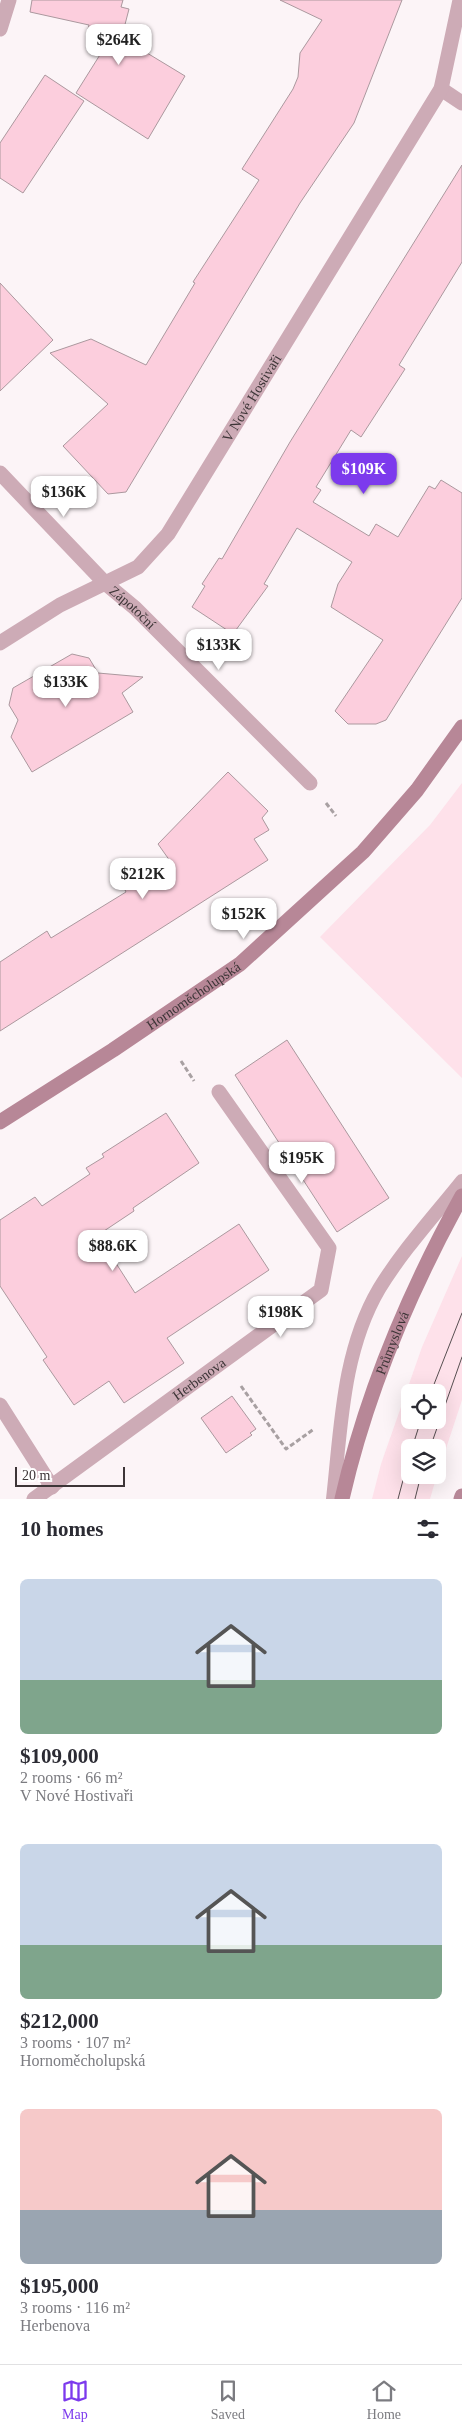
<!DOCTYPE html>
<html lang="en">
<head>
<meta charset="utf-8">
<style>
	:root { --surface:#fff; --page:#f2f2f3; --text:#2b2b33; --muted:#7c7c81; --line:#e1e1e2; --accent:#7c3aed }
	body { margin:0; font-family:"Times New Roman",serif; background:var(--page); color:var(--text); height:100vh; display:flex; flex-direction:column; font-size:19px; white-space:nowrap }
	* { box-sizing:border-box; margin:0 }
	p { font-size:16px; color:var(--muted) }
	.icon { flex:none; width:28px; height:28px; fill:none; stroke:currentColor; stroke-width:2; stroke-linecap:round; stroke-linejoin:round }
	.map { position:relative; height:1499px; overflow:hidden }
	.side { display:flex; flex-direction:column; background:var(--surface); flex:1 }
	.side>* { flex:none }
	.controls { position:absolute; left:401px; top:1384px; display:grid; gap:10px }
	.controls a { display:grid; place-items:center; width:45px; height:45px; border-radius:8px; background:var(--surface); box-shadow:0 5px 20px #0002; font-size:25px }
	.scale { position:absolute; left:15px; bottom:12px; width:110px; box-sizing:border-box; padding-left:5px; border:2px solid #3d3537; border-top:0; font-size:14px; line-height:18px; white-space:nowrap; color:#3d3537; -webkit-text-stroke:4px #fff; paint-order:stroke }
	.price { position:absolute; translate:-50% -42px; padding:0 11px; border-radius:10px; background:#fff; color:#222; font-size:16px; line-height:32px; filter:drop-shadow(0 1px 2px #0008) }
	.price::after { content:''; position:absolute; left:50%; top:30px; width:15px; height:11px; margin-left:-8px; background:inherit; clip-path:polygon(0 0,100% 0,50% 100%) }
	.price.current { background:var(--accent); color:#fff }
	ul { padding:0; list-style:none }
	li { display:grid; align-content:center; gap:10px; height:265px; padding:0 20px }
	li span { display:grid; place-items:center; height:155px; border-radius:8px; color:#555 }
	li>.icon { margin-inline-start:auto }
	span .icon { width:90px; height:90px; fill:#fffc; stroke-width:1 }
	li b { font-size:21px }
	h2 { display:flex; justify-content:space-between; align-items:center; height:60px; padding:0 20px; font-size:21px }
	.dock { display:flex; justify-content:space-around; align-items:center; height:70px; border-top:1px solid var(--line); background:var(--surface); font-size:14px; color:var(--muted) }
	.dock a { display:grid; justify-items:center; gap:2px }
	.dock .current { color:var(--accent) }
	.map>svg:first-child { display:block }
	.built { fill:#fee1ea; fill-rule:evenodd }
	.building { fill:#fccedd; stroke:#ab989e }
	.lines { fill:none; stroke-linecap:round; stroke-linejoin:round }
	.path { stroke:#a8a0a2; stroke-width:3; stroke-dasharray:5 2.5; stroke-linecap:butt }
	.lane { stroke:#cdabb6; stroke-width:14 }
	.street { stroke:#cdabb6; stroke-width:15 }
	.secondary { stroke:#b78797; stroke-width:15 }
	.tram { stroke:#574f51; stroke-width:1 }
	.labels { text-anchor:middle; stroke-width:4.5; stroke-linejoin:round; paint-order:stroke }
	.street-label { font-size:14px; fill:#3d3537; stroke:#fff }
</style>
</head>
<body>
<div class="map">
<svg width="462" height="1499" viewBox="0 0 462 1499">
	<rect width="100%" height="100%" fill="#fcf4f7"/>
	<!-- built -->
	<g class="built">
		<polygon points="462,783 462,1078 320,937 430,825"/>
		<path d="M462,1256v144l-24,73v-25h-28v27h27l-7,24h-58l9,-35 41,-117zM410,1392h28v28h-28z"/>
	</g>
	<!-- building -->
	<g class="building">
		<polygon points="32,0 123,0 121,7 129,9 122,36 119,36 185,76 148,139 76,93 113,34 88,29 89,25 30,12"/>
		<polygon points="280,0 402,0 354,123 300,203 126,492 108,494 63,446 108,404 50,353 91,339 146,365 195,283 193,282 259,180 242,169 293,89 298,77 300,53 322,20"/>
		<polygon points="45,75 84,101 23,193 0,178 0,143"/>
		<polygon points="462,165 462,262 399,365 405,369 361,437 351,430 316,487 321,490 313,502 369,536 376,524 398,537 429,486 435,489 441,480 462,493 462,598 386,720 376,724 348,724 335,711 383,640 331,607 338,584 352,562 297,528 264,584 268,586 233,634 192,607 205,586 202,584 219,558 222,559 290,442"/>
		<polygon points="0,283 53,340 0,391"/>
		<polygon points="72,654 89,658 98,673 143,677 122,693 133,712 32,772 11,737 18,720 9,705 13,688"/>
		<polygon points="228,772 268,811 262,818 269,830 254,839 268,860 0,1031 0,962 47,931 51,938 126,892 125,890 170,861 158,844"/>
		<polygon points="287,1040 389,1198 337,1232 235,1075"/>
		<polygon points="166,1113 199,1163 133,1208 134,1211 98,1235 135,1293 239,1224 269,1270 167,1338 184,1363 124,1403 109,1381 74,1405 43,1360 47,1357 0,1286 0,1220 35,1197 42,1206 90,1174 86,1168 104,1157 102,1154"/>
		<polygon points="232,1396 256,1429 250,1433 252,1435 226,1453 201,1418"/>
	</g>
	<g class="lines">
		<!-- path -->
		<g class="path">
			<polyline points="326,803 336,816"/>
			<polyline points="181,1061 194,1081"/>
			<polyline points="241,1386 286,1449 314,1429"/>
		</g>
		<!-- lane -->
		<path class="lane" d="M333,1499c8,-70 9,-147 46,-210 23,-38 55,-73 83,-108"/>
		<!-- street -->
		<g class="street">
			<polyline points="0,29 9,0"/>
			<polyline points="441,89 462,103"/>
			<path id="s1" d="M0,473l105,110 30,25 175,175"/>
			<path id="s2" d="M0,643l60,-38 78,-38 30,-33 273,-445 19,-89"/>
			<polyline points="0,1405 52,1487"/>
			<path id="s3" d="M34,1499l287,-209 8,-42 -110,-156"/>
		</g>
		<!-- secondary -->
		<g class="secondary">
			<path id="s4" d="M0,1122l113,-72 127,-86 123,-112 54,-62 45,-63"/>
			<path id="s5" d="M342,1499c24,-105 68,-209 120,-303"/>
			<polyline points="461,1499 462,1496"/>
		</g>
		<!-- tram -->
		<g class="tram">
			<polyline points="431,1392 462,1313"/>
			<polyline points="412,1448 421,1420"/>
			<polyline points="430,1448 462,1357"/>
			<polyline points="398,1499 410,1454"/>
			<polyline points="415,1499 421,1475"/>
		</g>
	</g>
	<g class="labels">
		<!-- street labels -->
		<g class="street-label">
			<text dy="5" stroke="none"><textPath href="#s2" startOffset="362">V Nové Hostivaři</textPath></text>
			<text dy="5" stroke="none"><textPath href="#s1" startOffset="189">Zápotoční</textPath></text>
			<text dy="5" stroke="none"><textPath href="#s4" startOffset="231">Hornoměcholupská</textPath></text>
			<text dy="5" stroke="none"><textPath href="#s5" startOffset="164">Průmyslová</textPath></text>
			<text dy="5" stroke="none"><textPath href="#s3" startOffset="204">Herbenova</textPath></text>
		</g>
	</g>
</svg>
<div class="controls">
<a><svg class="icon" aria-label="locate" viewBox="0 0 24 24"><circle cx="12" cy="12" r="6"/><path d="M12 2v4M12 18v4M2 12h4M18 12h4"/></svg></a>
<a><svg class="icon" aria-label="layers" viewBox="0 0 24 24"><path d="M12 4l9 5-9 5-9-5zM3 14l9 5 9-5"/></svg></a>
</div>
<div class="scale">20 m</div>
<b class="price" style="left:119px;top:66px">$264K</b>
<b class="price current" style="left:364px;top:495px">$109K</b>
<b class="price" style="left:64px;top:518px">$136K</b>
<b class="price" style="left:219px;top:671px">$133K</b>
<b class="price" style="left:66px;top:708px">$133K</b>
<b class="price" style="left:143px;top:900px">$212K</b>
<b class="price" style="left:244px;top:940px">$152K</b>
<b class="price" style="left:302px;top:1184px">$195K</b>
<b class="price" style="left:113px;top:1272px">$88.6K</b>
<b class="price" style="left:281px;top:1338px">$198K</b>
</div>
<section class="side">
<h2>10 homes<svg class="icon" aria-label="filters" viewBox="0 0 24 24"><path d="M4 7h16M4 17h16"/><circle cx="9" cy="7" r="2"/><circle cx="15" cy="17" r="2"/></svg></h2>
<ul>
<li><span style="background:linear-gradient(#c9d6e8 65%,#7fa58c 0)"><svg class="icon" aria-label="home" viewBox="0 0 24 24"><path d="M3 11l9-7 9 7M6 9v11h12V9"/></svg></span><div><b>$109,000</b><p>2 rooms · 66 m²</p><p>V Nové Hostivaři</p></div></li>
<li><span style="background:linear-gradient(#c9d6e8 65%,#7fa58c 0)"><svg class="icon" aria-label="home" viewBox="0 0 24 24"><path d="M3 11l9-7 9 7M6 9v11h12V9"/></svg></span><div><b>$212,000</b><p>3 rooms · 107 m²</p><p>Hornoměcholupská</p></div></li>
<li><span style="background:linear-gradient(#f6c9c9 65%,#9aa5b1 0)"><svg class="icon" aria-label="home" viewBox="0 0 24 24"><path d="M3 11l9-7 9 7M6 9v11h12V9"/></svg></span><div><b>$195,000</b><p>3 rooms · 116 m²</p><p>Herbenova</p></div></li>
</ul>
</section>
<nav class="dock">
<a class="current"><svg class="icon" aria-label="map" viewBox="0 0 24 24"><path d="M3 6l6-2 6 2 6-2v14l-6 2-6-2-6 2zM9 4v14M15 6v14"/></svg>Map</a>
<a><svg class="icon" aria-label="saved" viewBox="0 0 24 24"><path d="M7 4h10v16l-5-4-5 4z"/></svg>Saved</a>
<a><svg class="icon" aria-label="home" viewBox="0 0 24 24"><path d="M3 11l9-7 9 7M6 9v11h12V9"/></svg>Home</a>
</nav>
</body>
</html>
